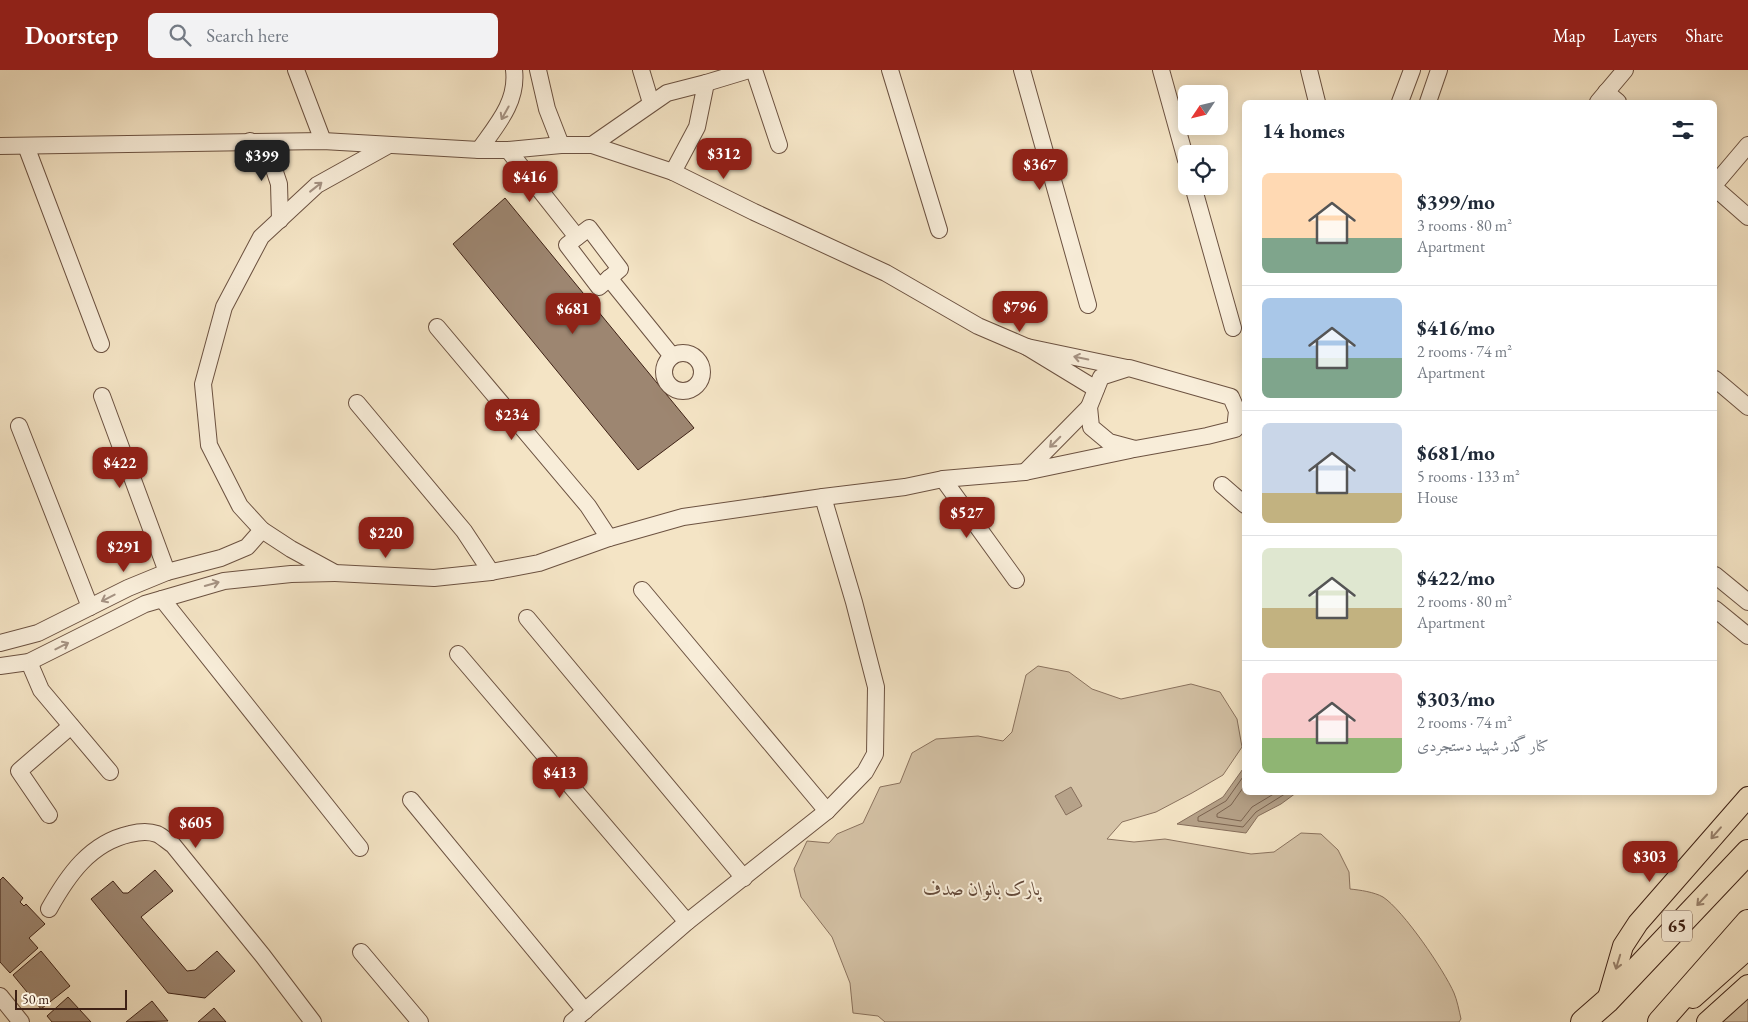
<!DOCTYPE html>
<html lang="en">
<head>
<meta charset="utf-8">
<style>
	:root { --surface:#fff; --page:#f2f2f3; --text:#1f2937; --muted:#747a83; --line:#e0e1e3; --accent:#8f2418 }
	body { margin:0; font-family:"EB Garamond",Amiri,serif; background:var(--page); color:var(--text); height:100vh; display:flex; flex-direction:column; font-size:19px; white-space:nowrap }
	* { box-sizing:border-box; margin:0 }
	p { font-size:16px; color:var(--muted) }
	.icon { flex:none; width:28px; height:28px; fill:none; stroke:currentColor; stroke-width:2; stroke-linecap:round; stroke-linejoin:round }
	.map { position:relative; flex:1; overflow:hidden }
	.sheet { position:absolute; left:1242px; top:30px; width:475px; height:695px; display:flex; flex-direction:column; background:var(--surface); border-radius:8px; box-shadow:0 2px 12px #0003 }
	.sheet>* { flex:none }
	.needle { width:32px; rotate:235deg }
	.tools { position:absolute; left:1178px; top:15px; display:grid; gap:10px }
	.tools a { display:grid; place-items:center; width:50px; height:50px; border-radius:8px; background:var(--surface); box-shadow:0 2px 12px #0003; font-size:25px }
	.scale { position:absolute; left:15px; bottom:12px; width:112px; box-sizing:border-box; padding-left:5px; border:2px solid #3e2115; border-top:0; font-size:14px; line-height:18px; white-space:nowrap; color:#3e2115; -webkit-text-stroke:4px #f8edd9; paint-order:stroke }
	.price { position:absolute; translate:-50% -42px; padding:0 11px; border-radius:10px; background:var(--accent); color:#fff; font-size:16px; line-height:32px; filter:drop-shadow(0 1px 2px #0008) }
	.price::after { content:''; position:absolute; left:50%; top:30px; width:15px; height:11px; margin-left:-8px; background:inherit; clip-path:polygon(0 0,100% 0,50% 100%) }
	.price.on { background:#222; color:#fff }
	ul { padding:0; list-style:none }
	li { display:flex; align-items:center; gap:15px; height:125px; padding:0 20px }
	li+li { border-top:1px solid var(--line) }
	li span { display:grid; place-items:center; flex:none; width:140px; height:100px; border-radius:8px; color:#555 }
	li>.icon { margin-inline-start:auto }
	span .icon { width:60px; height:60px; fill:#fffc; stroke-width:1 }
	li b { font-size:21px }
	h2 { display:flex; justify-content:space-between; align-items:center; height:60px; padding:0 20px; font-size:21px }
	header { display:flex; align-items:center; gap:30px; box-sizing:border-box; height:70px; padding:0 25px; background:var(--accent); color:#fff }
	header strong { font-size:24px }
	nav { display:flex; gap:28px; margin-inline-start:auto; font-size:18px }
	.search { width:350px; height:45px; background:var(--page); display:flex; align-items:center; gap:12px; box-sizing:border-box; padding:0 18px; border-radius:8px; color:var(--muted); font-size:19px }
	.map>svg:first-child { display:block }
	.green { fill:#d5c3a7; stroke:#8a725e }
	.water { fill:#b6a289; stroke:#866e5b }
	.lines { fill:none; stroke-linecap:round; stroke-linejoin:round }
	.shore { stroke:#7a624f; stroke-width:1 }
	.building { fill:#9d8671; stroke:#3e2115 }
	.minor-casing { stroke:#6c5241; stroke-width:18 }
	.major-casing { stroke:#3e2115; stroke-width:22 }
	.highway-casing { stroke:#3e2115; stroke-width:26 }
	.minor { stroke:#f8edd9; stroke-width:16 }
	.major { stroke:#f4e4c5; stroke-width:20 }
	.highway { stroke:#f4e4c5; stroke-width:24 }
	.oneway { stroke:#a49181 }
	.oneway2 { stroke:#99826d }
	.labels { text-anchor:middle; stroke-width:4; stroke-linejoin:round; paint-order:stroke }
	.shield { fill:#f8edd9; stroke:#765e50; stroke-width:1 }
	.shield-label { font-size:18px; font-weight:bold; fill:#3e2115 }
	.park-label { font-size:19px; font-style:italic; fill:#644a3a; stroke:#f8edd9 }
</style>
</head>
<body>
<header>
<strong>Doorstep</strong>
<div class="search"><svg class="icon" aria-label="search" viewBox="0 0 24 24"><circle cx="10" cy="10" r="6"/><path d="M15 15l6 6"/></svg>Search here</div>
<nav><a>Map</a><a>Layers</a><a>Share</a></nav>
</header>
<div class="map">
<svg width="1748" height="952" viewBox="0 0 1748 952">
	<rect width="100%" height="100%" fill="#f4e4c5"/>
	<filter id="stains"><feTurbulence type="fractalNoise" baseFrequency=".004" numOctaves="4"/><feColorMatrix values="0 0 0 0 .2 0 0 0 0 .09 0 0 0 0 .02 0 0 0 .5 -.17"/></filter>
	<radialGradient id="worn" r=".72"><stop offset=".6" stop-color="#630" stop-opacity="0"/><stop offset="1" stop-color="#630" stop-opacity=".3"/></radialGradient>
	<!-- green -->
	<g class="green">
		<path d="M1038,596l31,6 23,17 29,10 70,-15 29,8 17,27 5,28 -19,28 -31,18 -36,19 -34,10 -15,17 27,3 31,-3 86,15 23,-2 27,-19 20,1 17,16 11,22 1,17c10,1 24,3 33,8 20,13 61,73 71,96 3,7 5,17 7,26l-2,3h-574l-7,-6 -25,-3 -3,-30 -18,-46 -31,-40 -7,-28 13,-28 22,2 8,-9 26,-11 17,-36 20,-4 12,-30 24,-14 42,-3 25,5 9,-9 14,-57z"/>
		<polygon points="1748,926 1748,952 1719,952"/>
	</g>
	<!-- water -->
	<g class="water">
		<polygon points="1245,696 1245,722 1296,723 1281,734 1258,746 1246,763 1177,754 1223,727"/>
		<polygon points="1071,717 1082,736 1066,745 1055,726"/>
	</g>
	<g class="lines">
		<!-- shore -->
		<g class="shore">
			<polyline points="1245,704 1226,731 1198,747 1198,751 1243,757 1256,742 1288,722"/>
			<polyline points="1245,715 1231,735 1217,744 1217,747 1241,751 1252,737 1277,722"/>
		</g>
	</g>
	<!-- building -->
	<g class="building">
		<polygon points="505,128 694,358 638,400 453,174"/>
		<polygon points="155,800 173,821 141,847 187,901 195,900 217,881 235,901 205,928 168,923 91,829 113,811 123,823 128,823"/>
		<polygon points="3,807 23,828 20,832 24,836 26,834 45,854 29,868 38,878 10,903 0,892 0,810"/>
		<polygon points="41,881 70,916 41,939 13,905"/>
		<polygon points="68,927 91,952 52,952 47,946"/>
		<polygon points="152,931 168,951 126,952"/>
		<polygon points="214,938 226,952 198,952"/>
	</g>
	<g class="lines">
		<!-- minor casing -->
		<g class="minor-casing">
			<g id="minor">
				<polyline points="296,0 323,71"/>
				<polyline points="538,0 547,39 561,75"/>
				<polyline points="641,0 651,33"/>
				<polyline points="754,0 779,75"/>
				<polyline points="890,0 939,160"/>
				<polyline points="1022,0 1088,235"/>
				<polyline points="1161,0 1186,90"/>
				<polyline points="1309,0 1317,32"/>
				<polyline points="706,13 749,0"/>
				<polyline points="1606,22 1618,32"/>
				<polyline points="1400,32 1412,0"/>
				<polyline points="1428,32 1439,0"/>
				<polyline points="1598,32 1625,0"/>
				<polyline points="250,71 271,90 279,114 280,150"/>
				<polyline points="389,75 317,115 261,167 224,237 203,314 209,375 240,436 262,460 291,479 335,503 434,508 491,502 539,493 609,468 683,447 823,427 905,417 943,409 1025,402"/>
				<polyline points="592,75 667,23 706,13 697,57 673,102"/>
				<polyline points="0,76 323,71 479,80 508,80 561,75 592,75 673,102 754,142 886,203 978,256 1027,277"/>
				<polyline points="26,76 101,274"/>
				<path d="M479,80c17,-24 39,-48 35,-80"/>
				<polyline points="508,80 577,167"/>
				<polyline points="1715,114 1748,75"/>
				<polyline points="1193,116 1233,258"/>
				<polyline points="1715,118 1748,147"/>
				<polygon points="589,158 620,199 599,217 567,175"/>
				<polyline points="609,208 672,286"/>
				<polyline points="437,257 588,436 609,468"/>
				<circle cx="683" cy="302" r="19"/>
				<polygon points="1129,298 1231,327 1237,341 1235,359 1207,366 1135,379 1109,372 1091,357 1089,337 1101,307"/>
				<polyline points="1715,309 1748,337"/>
				<polyline points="1096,319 1027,277 1127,298"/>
				<polyline points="102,326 167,502"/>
				<polyline points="357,333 464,461 491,502"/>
				<polyline points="1089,337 1025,402 1130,380"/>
				<polyline points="19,356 90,537"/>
				<polyline points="943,409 1016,510"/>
				<polyline points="1222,415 1245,435"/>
				<polyline points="1715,505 1748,532"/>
				<polyline points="642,520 827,741"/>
				<polyline points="162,529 360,778"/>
				<polyline points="1715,539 1748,566"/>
				<polyline points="527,548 744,808"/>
				<polyline points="0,573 38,563 128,518 167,502 221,488 247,477 262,460"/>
				<polyline points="458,584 687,852"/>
				<polyline points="29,592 41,620 110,702"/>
				<polyline points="0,596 29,592 145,534 224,511 291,504 335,503"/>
				<polyline points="411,730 585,941"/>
				<polyline points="49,745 19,701 71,656"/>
				<path d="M49,839c19,-34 41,-66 81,-75 8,-2 19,-3 27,0 5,2 11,8 16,11l90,111 50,66"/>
				<polyline points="361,882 420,952"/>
				<polyline points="0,926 21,952"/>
				<polyline points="572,952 687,852 827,741 865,702 875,684 876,617 854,532 823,427"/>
			</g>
		</g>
		<!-- major casing -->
		<g class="major-casing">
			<g id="major">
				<polyline points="1693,928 1748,879"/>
				<polyline points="1607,931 1623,876 1638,853 1748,727"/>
				<polyline points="1707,952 1748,915"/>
			</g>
		</g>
		<!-- highway casing -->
		<g class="highway-casing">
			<g id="highway">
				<polyline points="1583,952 1607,931 1748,782"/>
				<polyline points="1660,952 1748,852"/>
			</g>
		</g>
		<!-- minor -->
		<use href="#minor" class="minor"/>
		<!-- major -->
		<use href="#major" class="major"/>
		<!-- highway -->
		<use href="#highway" class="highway"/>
	</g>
	<!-- one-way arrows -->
	<defs><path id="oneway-shaft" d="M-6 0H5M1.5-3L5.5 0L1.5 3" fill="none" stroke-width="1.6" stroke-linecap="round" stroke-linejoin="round" transform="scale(1.25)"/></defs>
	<g class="oneway">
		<use href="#oneway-shaft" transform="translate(505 43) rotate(119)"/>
		<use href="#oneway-shaft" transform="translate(316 117) rotate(-38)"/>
		<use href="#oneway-shaft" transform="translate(1081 288) rotate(-168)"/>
		<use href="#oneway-shaft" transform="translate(1055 372) rotate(135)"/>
		<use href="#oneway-shaft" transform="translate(212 514) rotate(-16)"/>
		<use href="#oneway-shaft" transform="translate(108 528) rotate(153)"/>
		<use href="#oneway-shaft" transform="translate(62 576) rotate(-27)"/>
	</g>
	<g class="oneway2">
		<use href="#oneway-shaft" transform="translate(1716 763) rotate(131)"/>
		<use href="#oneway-shaft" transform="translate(1702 830) rotate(133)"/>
		<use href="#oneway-shaft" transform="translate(1618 892) rotate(107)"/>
	</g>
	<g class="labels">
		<!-- shield labels -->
		<rect class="shield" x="1662" y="840.5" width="30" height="31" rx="4"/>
		<g class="shield-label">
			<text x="1677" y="862">65</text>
		</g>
		<!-- park labels -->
		<g class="park-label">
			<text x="982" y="825">پارک بانوان صدف</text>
		</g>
	</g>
	<rect width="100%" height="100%" filter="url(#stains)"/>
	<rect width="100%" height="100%" fill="url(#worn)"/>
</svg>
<div class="tools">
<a><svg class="needle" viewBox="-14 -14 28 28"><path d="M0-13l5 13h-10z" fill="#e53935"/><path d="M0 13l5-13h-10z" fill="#747a83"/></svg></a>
<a><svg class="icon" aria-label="locate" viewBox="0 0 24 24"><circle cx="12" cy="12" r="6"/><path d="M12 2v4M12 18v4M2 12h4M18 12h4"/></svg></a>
</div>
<div class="scale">50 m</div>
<b class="price" style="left:724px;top:110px">$312</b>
<b class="price on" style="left:262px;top:112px">$399</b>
<b class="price" style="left:1040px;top:121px">$367</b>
<b class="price" style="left:530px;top:133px">$416</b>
<b class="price" style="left:1020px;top:263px">$796</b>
<b class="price" style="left:573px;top:265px">$681</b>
<b class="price" style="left:512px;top:371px">$234</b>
<b class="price" style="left:120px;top:419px">$422</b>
<b class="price" style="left:967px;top:469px">$527</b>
<b class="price" style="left:386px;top:489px">$220</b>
<b class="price" style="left:124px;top:503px">$291</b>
<b class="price" style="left:560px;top:729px">$413</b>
<b class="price" style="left:196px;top:779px">$605</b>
<b class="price" style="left:1650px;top:813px">$303</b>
<section class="sheet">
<h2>14 homes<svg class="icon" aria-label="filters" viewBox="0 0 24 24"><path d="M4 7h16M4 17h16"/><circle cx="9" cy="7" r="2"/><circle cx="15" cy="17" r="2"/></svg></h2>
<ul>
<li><span style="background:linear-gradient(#ffd9b3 65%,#7fa58c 0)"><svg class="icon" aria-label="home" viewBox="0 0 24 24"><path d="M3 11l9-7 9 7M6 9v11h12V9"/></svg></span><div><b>$399/mo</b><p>3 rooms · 80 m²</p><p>Apartment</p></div></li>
<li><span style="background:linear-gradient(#a9c7e8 60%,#7fa58c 0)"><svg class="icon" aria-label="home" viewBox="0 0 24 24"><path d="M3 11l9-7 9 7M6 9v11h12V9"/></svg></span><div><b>$416/mo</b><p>2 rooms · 74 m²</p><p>Apartment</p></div></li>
<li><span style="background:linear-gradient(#c9d6e8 70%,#c2b280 0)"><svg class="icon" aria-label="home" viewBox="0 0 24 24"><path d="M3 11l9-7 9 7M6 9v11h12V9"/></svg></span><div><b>$681/mo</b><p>5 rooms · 133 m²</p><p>House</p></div></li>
<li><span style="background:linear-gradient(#dfe7d0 60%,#c2b280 0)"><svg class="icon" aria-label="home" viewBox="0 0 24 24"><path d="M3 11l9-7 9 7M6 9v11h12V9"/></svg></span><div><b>$422/mo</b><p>2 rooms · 80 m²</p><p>Apartment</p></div></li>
<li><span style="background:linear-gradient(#f6c9c9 65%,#8fb573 0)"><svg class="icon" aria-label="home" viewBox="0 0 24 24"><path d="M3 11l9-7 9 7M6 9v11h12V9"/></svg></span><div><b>$303/mo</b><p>2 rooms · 74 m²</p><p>کنار گذر شهید دستجردی</p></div></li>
</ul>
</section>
</div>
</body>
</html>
